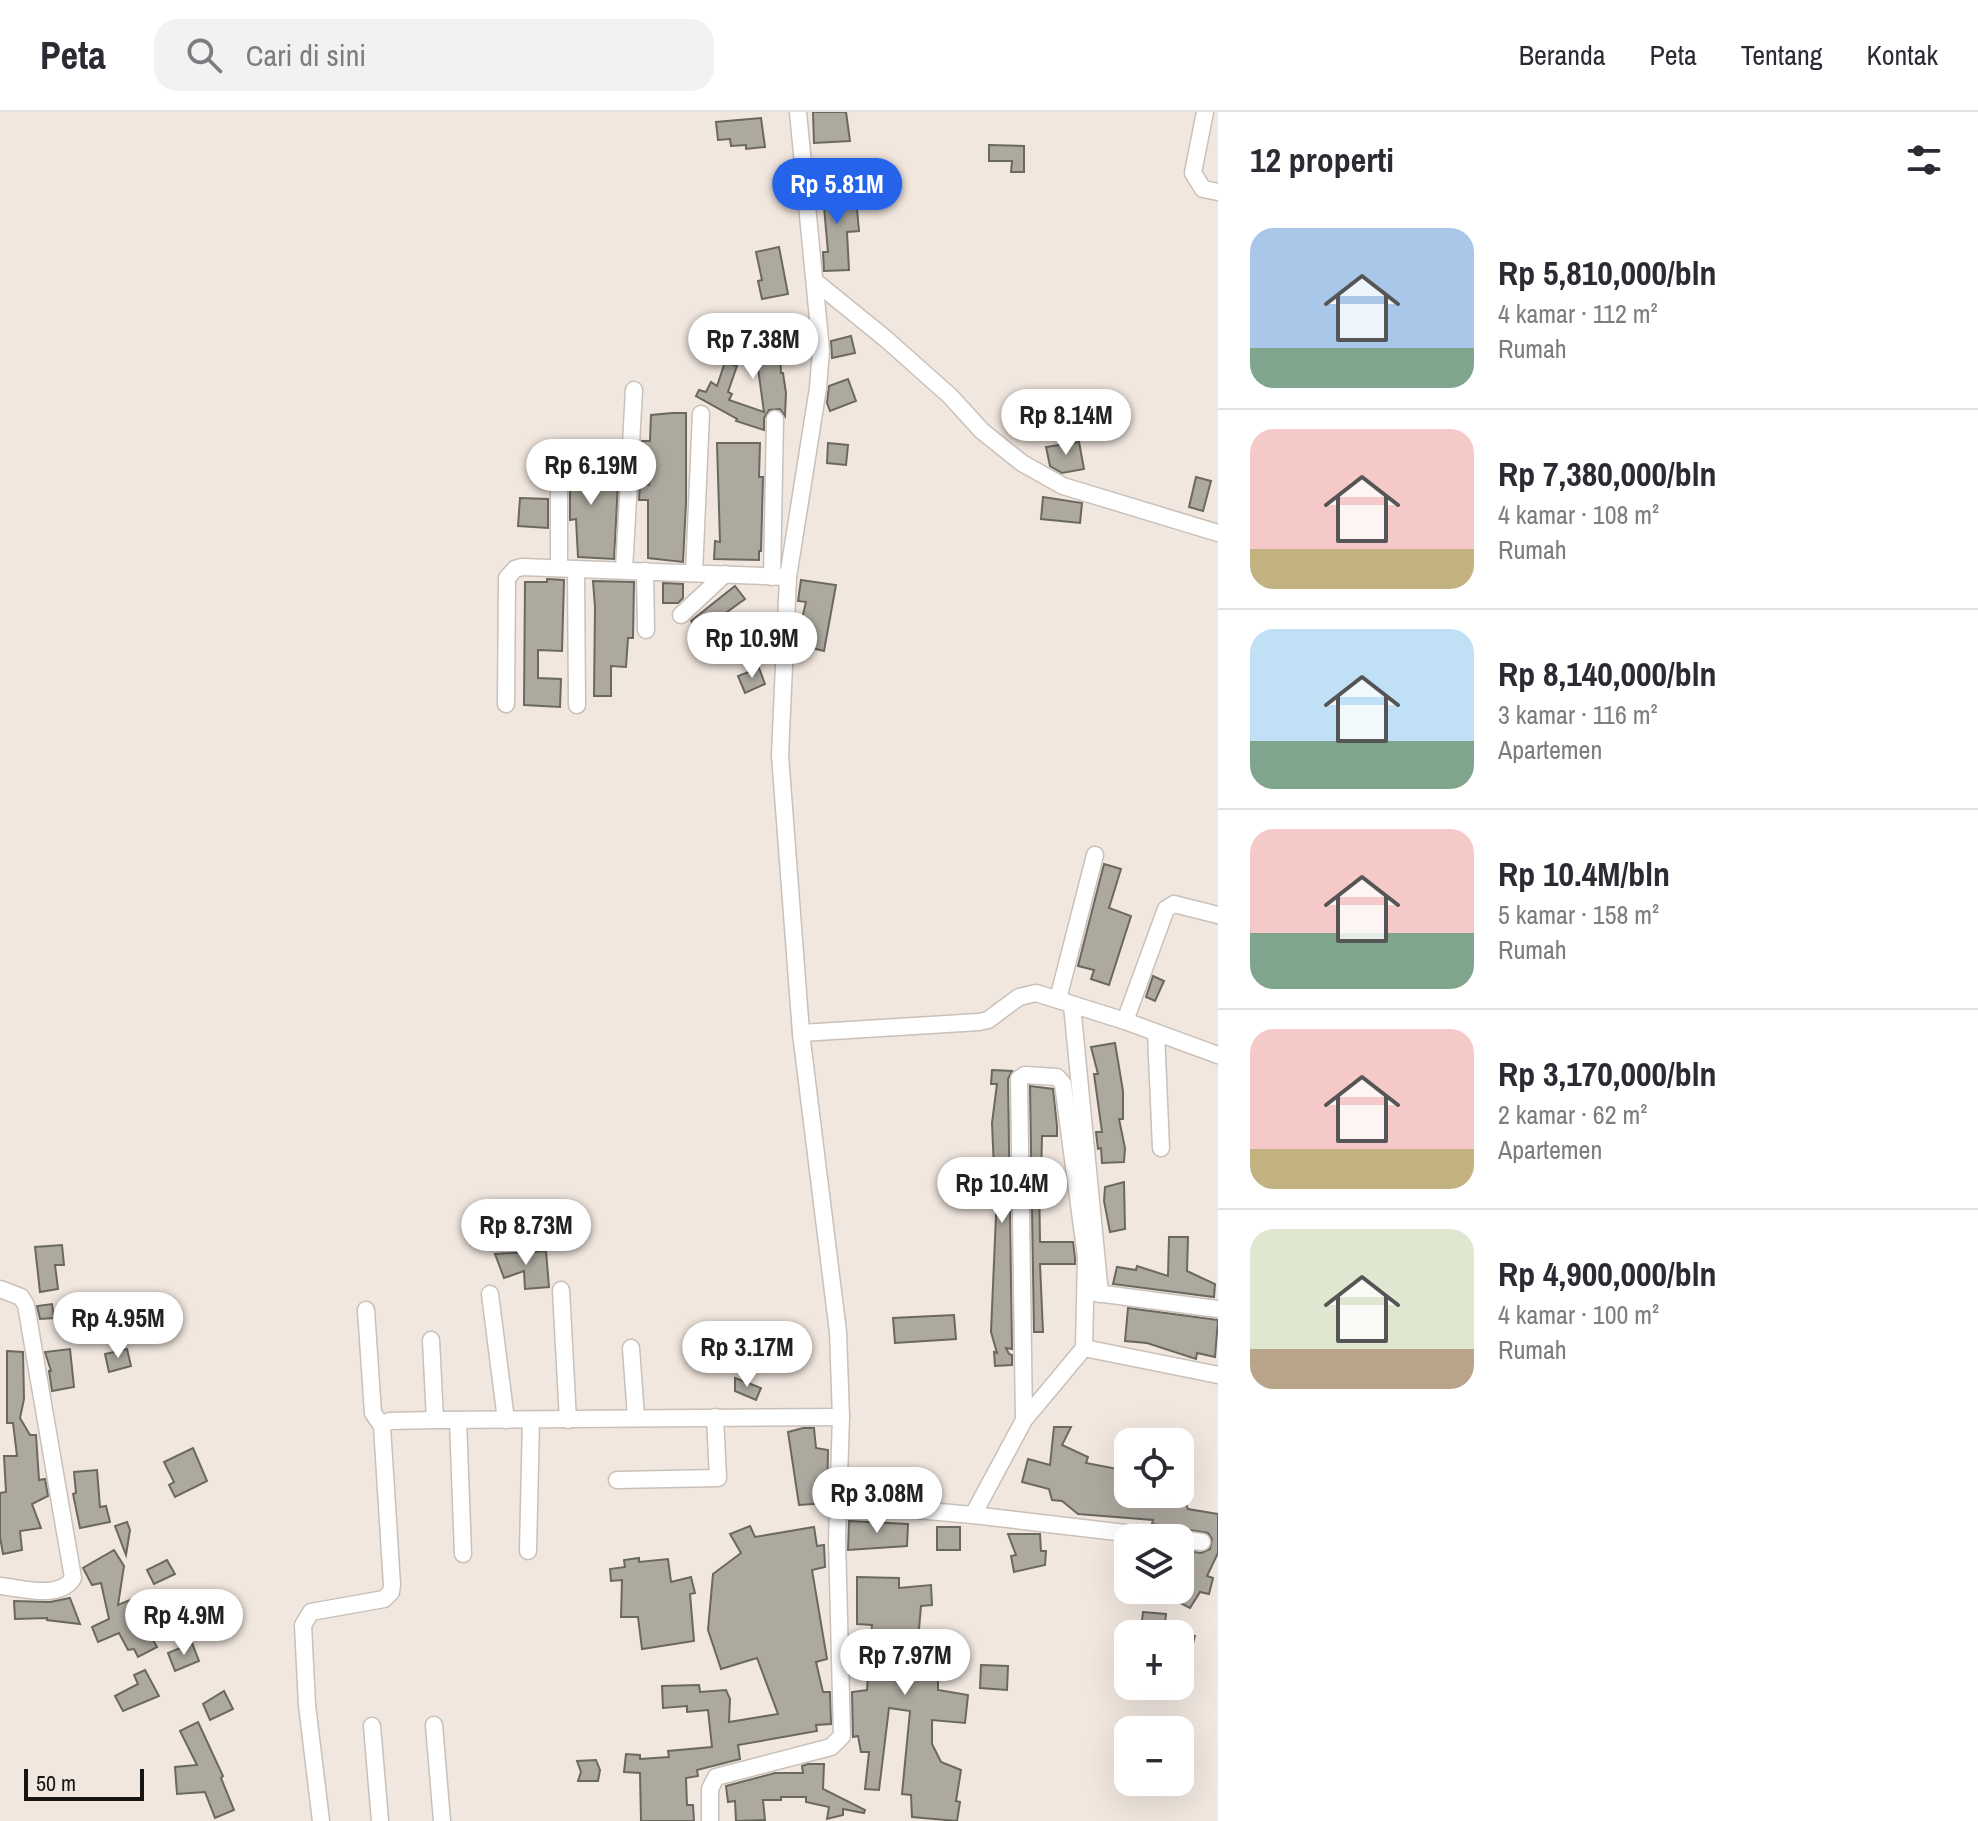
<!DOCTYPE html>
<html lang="id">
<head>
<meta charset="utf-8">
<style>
	:root { --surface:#fff; --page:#f2f2f3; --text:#2b2b33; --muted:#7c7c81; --line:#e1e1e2; --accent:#2563eb }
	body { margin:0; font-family:"Archivo Narrow",sans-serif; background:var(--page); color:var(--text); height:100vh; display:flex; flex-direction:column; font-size:30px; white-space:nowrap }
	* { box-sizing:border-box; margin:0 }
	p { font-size:26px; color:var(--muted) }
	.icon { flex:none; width:44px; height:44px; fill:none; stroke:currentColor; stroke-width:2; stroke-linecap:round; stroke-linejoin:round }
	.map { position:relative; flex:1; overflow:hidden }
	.details { display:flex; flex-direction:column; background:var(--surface); width:760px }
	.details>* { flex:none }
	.controls { position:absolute; left:1114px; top:1316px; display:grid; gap:16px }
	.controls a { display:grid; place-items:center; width:80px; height:80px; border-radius:16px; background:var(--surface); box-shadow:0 8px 32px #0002; font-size:40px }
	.scale { position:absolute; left:24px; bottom:20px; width:120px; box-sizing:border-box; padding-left:8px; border:4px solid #171411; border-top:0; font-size:22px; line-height:28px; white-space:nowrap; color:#171411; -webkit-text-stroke:6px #f1e7df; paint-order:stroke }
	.price { position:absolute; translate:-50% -68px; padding:0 18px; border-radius:28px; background:#fff; color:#222; font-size:26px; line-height:52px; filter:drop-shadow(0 2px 4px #0008) }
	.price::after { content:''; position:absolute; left:50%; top:48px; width:24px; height:18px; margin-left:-12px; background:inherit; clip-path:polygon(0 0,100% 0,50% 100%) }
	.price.current { background:var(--accent); color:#fff }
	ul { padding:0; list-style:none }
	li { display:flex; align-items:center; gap:24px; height:200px; padding:0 32px }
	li+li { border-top:2px solid var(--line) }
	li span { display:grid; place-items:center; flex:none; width:224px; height:160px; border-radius:24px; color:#555 }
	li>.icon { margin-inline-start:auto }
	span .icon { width:96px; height:96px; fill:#fffc; stroke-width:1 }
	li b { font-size:34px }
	h2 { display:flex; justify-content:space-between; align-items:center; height:96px; padding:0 32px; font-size:34px }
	header { display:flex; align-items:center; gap:48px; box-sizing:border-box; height:112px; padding:0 40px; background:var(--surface); border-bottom:2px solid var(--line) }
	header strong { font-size:38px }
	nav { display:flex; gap:44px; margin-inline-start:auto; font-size:28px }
	.search { width:560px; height:72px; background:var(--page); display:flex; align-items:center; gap:20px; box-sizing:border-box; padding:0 28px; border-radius:24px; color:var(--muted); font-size:30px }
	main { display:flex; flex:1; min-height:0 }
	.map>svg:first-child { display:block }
	.building { fill:#ada99f; stroke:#6b685f; stroke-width:2 }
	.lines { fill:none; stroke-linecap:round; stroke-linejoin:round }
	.street-casing { stroke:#c9c0b9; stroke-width:19 }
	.street { stroke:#fff; stroke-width:16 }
</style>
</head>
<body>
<header>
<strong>Peta</strong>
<div class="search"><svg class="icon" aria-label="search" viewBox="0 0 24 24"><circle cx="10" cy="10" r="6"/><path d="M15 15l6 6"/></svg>Cari di sini</div>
<nav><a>Beranda</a><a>Peta</a><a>Tentang</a><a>Kontak</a></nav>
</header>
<main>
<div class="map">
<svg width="1218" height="1709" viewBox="0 0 1218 1709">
	<rect width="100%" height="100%" fill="#f1e7df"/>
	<!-- building -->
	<g class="building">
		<polygon points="813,0 846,0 850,29 814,31"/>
		<polygon points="761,6 765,35 746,37 746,33 731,34 730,27 718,28 716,10"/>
		<polygon points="989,33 1024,34 1024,60 1011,60 1012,49 989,49"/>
		<polygon points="816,73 846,74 846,97 857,97 859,119 847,120 849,158 824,159 823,140 828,140 824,95 818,95"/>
		<polygon points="779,135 788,182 762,187 758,169 762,168 756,140"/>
		<polygon points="762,216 779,216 781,261 783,261 786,281 785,304 780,297 769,298 764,306 764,318 736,309 737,307 696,284 699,278 706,280 711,270 717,274 725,250 737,254 728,280 732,282 729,288 764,300 757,249 747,250 744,224 762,222"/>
		<polygon points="851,224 855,241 832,246 831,229"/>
		<polygon points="848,267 856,289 830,299 827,291 829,274"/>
		<polygon points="672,301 686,301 686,390 683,450 648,446 648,388 639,388 640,372 649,373 650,344 641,344 642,329 650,329 651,303"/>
		<polygon points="1079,330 1084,357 1062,361 1050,354 1046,335"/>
		<polygon points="717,331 760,331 759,365 763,365 761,439 759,439 759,448 714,447 715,429 720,430"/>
		<polygon points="828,331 848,333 846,353 827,351"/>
		<polygon points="588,338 595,370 618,371 614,447 578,445 576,407 570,408 570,374 563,365 559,344"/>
		<polygon points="1196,365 1211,369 1203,399 1189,395"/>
		<polygon points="1043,385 1082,391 1080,411 1041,407"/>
		<polygon points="520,386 548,387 548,416 518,414"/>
		<polygon points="547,467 564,468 562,539 538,538 538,566 561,567 560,595 524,593 525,470 547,470"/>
		<polygon points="801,468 836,473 824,539 796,532 806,490 798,489"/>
		<polygon points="593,469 634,470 633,526 628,526 626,555 611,554 611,584 594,584 595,495"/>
		<polygon points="663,471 683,472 683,486 678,491 663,491"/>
		<polygon points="735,474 745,487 699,520 691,509"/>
		<polygon points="759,556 765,572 745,581 738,564"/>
		<polygon points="1104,752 1121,757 1109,796 1131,804 1109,873 1091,867 1094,858 1078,854"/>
		<polygon points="1153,864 1164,869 1155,889 1146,885"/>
		<polygon points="1115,931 1123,979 1123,1007 1119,1007 1125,1036 1124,1050 1102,1051 1101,1036 1098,1037 1096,1020 1102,1020 1094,962 1098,962 1091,935"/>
		<polygon points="992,958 1012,959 1008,967 1012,1237 1006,1236 1009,1242 1012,1243 1012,1253 995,1254 994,1240 997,1241 991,1220 998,1057 994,1057 992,1011 997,972 991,972"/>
		<polygon points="1030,974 1053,977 1057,1014 1057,1024 1042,1024 1041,1066 1039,1066 1040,1130 1073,1130 1075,1146 1075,1152 1040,1152 1043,1220 1034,1220"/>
		<polygon points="1124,1070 1125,1117 1110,1120 1104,1089 1105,1075"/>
		<polygon points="1169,1125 1188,1125 1187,1159 1215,1172 1214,1185 1113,1172 1117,1155 1136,1158 1137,1154 1168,1164"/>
		<polygon points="62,1133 64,1153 55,1153 58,1177 40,1180 35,1135"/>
		<polygon points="546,1139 549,1175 525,1177 524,1159 504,1166 495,1142"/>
		<polygon points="52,1192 54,1206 40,1207 37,1194"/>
		<polygon points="1128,1196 1218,1208 1215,1245 1197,1241 1196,1247 1147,1231 1125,1229"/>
		<polygon points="954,1203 956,1227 895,1231 893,1206"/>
		<polygon points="70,1237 74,1275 52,1279 49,1259 51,1259 45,1240"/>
		<polygon points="127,1237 131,1254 109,1260 105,1242"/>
		<polygon points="7,1239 23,1240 24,1287 20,1306 30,1323 36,1323 39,1368 45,1367 48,1384 32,1392 41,1416 20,1419 22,1438 3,1442 0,1425 0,1381 6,1380 4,1344 17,1344 13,1311 7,1311"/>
		<polygon points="735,1266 761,1276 756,1288 735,1279"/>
		<polygon points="1054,1315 1071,1315 1062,1333 1088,1345 1086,1351 1128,1359 1128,1382 1186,1392 1188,1397 1218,1402 1218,1441 1207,1464 1213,1466 1209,1482 1200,1480 1190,1496 1178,1490 1180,1457 1188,1459 1187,1439 1201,1441 1210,1437 1212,1427 1208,1421 1152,1412 1153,1408 1078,1402 1062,1389 1052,1388 1049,1377 1022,1370 1028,1347 1050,1353"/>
		<polygon points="803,1316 814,1316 816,1336 828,1338 827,1391 799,1393 788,1320"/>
		<polygon points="193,1336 207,1369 175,1385 169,1373 174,1370 164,1350"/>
		<polygon points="97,1358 100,1395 106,1394 110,1410 80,1416 73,1382 76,1381 74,1360"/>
		<polygon points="849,1409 908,1412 907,1434 848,1438"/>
		<polygon points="127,1410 130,1418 126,1443 115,1414"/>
		<polygon points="750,1414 755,1425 814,1415 817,1434 824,1433 825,1455 812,1458 827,1547 816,1550 823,1580 830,1580 831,1612 816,1613 817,1619 738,1633 740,1647 697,1658 698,1664 686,1666 687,1693 693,1693 694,1709 641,1709 640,1661 624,1660 626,1642 640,1643 640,1647 669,1645 668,1639 712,1635 708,1598 687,1600 687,1594 663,1596 662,1574 699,1573 700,1580 726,1578 730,1587 729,1610 778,1602 757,1546 721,1557 708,1518 713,1462 741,1441 730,1422"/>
		<rect x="937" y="1415" width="23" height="23"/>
		<polygon points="1008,1422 1040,1422 1041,1439 1046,1439 1045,1453 1014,1460 1011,1444 1016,1443"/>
		<polygon points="114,1438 124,1454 118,1493 130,1488 141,1517 145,1514 157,1535 138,1545 134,1537 128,1538 119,1521 98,1530 92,1515 109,1507 101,1471 92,1473 83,1456"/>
		<polygon points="639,1446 639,1450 668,1447 671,1470 691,1465 695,1481 690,1482 694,1529 642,1537 638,1505 621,1505 622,1468 611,1469 610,1457 625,1455 624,1448"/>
		<polygon points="167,1448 175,1462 154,1472 147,1458"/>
		<polygon points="857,1465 899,1466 899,1476 931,1473 932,1493 921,1494 917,1541 935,1542 934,1568 938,1568 938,1578 968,1583 965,1611 932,1608 932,1632 941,1650 961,1658 956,1689 960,1690 957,1709 912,1705 911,1683 902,1682 910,1599 889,1596 879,1678 865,1677 869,1640 861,1640 858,1624 853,1625 852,1580 867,1578 872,1513 857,1512"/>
		<polygon points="70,1486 80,1512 47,1508 47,1506 15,1507 14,1489 50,1490"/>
		<polygon points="1143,1500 1166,1502 1164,1521 1141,1518"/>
		<polygon points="1180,1520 1195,1524 1184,1565 1180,1565"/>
		<polygon points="192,1531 199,1549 175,1559 168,1541"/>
		<polygon points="981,1553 1008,1554 1007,1578 980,1576"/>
		<polygon points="145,1558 159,1584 123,1599 115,1584 138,1572 134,1563"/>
		<polygon points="224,1579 233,1597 210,1608 203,1592"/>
		<polygon points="198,1610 223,1664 221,1666 234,1698 215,1706 205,1680 177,1682 175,1655 197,1653 180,1619"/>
		<polygon points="596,1648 600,1658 598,1669 578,1669 581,1660 577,1649"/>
		<polygon points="808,1652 824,1652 823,1677 865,1698 864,1701 843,1697 843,1703 827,1707 829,1695 806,1690 806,1685 781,1685 781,1688 763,1688 765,1708 736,1709 735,1689 728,1690 726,1674 775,1661 803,1661 802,1654"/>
	</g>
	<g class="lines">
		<!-- street casing -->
		<g class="street-casing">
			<g id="street">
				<polyline points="1205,0 1193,61 1203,77 1218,80"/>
				<polyline points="817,171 886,227 950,284 982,319 1022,351 1063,374 1218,421"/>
				<polyline points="559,375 559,456"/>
				<polyline points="576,457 577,593"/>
				<polyline points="624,458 634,278"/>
				<polyline points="645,459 646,518"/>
				<polyline points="694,461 701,302"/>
				<polyline points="772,465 775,307"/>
				<polyline points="681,503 725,462"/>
				<polyline points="506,592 507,466 515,457 522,455 788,465"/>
				<polyline points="1058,887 1095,743"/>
				<polyline points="1072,893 1100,1182"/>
				<polyline points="1125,909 1166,797 1174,792 1218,803"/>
				<polyline points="801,921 979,910 988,908 1019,885 1036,881 1125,909 1218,943"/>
				<polyline points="1156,921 1161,1036"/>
				<path d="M0,1177l21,8 5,8 47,273c-13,22 -51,10 -73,8"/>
				<polyline points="561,1178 568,1308"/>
				<polyline points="1089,1180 1218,1197"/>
				<polyline points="490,1182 506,1308"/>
				<polyline points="431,1228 435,1308"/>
				<polyline points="631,1236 636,1305"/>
				<polyline points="1084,1236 1218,1263"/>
				<polyline points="458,1308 463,1442"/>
				<polyline points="382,1314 389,1309 435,1308 841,1305"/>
				<polyline points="617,1368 718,1366 715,1305"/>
				<polyline points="838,1391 973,1403 1168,1426"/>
				<polyline points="973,1403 1024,1308 1084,1236 1086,1145 1063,972 1057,965 1025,963 1019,967 1024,1308"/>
				<polyline points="1180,1427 1202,1430"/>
				<polyline points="528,1439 531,1308"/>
				<polyline points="434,1613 442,1709"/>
				<polyline points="372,1614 380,1709"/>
				<polyline points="321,1709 307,1593 303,1513 311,1500 384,1487 391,1480 392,1473 382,1314 373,1301 366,1198"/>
				<polyline points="710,1709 710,1677 716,1665 831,1635 842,1624 837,1428 841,1305 838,1220 801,921 780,643 788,465 818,276 821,238 798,0"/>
			</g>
		</g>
		<!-- street -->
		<use href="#street" class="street"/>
	</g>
</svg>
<div class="controls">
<a><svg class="icon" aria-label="locate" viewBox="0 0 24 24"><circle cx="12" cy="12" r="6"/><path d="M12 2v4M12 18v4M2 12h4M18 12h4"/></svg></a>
<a><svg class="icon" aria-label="layers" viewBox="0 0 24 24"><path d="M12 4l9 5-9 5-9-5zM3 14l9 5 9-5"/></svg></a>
<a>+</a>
<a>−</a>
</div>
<div class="scale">50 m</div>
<b class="price current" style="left:837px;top:114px">Rp 5.81M</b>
<b class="price" style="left:753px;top:269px">Rp 7.38M</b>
<b class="price" style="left:1066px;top:345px">Rp 8.14M</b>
<b class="price" style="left:591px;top:395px">Rp 6.19M</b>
<b class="price" style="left:752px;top:568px">Rp 10.9M</b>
<b class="price" style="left:1002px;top:1113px">Rp 10.4M</b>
<b class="price" style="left:526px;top:1155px">Rp 8.73M</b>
<b class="price" style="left:118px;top:1248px">Rp 4.95M</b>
<b class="price" style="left:747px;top:1277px">Rp 3.17M</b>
<b class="price" style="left:877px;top:1423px">Rp 3.08M</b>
<b class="price" style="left:184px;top:1545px">Rp 4.9M</b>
<b class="price" style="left:905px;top:1585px">Rp 7.97M</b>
</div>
<section class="details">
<h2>12 properti<svg class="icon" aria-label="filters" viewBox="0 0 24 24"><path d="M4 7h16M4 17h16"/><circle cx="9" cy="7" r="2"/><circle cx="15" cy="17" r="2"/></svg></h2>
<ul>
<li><span style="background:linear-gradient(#a9c7e8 75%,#7fa58c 0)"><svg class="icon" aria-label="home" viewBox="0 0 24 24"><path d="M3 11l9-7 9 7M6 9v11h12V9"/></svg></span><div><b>Rp 5,810,000/bln</b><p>4 kamar · 112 m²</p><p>Rumah</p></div></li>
<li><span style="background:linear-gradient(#f6c9c9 75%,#c2b280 0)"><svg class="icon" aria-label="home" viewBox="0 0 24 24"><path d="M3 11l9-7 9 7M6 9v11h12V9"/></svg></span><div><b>Rp 7,380,000/bln</b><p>4 kamar · 108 m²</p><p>Rumah</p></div></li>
<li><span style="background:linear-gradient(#bfe0f5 70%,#7fa58c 0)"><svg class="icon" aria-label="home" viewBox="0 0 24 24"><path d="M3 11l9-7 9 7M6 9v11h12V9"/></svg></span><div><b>Rp 8,140,000/bln</b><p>3 kamar · 116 m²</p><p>Apartemen</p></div></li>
<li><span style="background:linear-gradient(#f6c9c9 65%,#7fa58c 0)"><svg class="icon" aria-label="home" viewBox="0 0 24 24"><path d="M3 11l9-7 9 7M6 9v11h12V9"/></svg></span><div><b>Rp 10.4M/bln</b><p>5 kamar · 158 m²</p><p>Rumah</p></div></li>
<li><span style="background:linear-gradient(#f6c9c9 75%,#c2b280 0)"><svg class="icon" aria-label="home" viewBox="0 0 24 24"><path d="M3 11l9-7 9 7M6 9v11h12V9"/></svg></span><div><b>Rp 3,170,000/bln</b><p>2 kamar · 62 m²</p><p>Apartemen</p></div></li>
<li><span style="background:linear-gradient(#dfe7d0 75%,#b9a48a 0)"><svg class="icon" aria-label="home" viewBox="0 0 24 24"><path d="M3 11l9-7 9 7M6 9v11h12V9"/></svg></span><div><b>Rp 4,900,000/bln</b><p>4 kamar · 100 m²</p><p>Rumah</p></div></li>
</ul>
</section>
</main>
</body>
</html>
